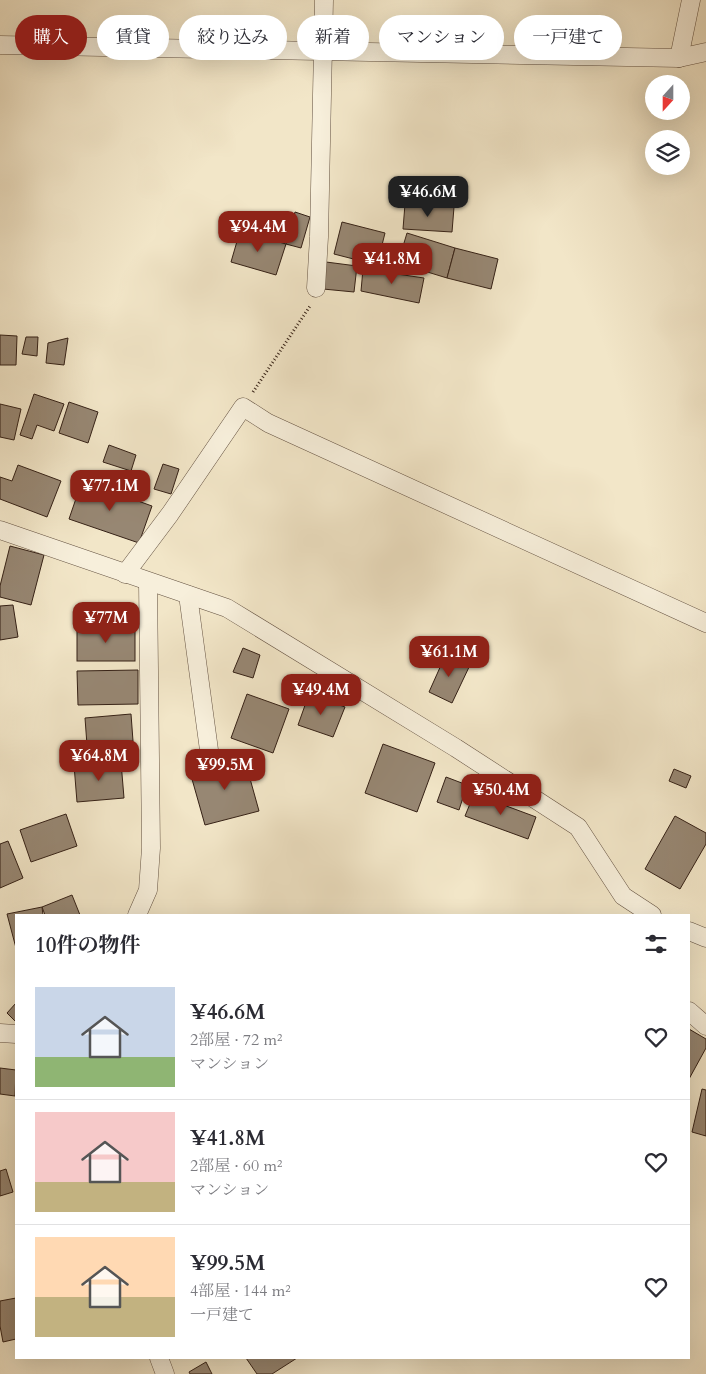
<!DOCTYPE html>
<html lang="ja">
<head>
<meta charset="utf-8">
<style>
	:root { --surface:#fff; --page:#f7f7f7; --text:#2b2b33; --muted:#7c7c81; --line:#e1e1e2; --accent:#8f2418 }
	body { margin:0; font-family:Cardo,"Noto Serif JP",serif; background:var(--page); color:var(--text); height:100vh; display:flex; flex-direction:column; font-size:19px; white-space:nowrap }
	* { box-sizing:border-box; margin:0 }
	p { font-size:16px; color:var(--muted) }
	.icon { flex:none; width:28px; height:28px; fill:none; stroke:currentColor; stroke-width:2; stroke-linecap:round; stroke-linejoin:round }
	.map { position:relative; flex:1; overflow:hidden }
	.panel { position:absolute; left:15px; top:914px; width:675px; height:445px; display:flex; flex-direction:column; background:var(--surface); border-radius:0px; box-shadow:0 5px 20px #0002 }
	.panel>* { flex:none }
	.guide { position:absolute; left:15px; top:15px; width:676px; height:45px; display:flex; gap:10px }
	.needle { width:32px; rotate:201deg }
	.tools { position:absolute; left:645px; top:75px; display:grid; gap:10px }
	.tools a { display:grid; place-items:center; width:45px; height:45px; border-radius:50%; background:var(--surface); box-shadow:0 5px 20px #0002; font-size:25px }
	.price { position:absolute; translate:-50% -42px; padding:0 11px; border-radius:10px; background:var(--accent); color:#fff; font-size:16px; line-height:32px; filter:drop-shadow(0 1px 2px #0008) }
	.price::after { content:''; position:absolute; left:50%; top:30px; width:15px; height:11px; margin-left:-8px; background:inherit; clip-path:polygon(0 0,100% 0,50% 100%) }
	.price.on { background:#222; color:#fff }
	ul { padding:0; list-style:none }
	li { display:flex; align-items:center; gap:15px; height:125px; padding:0 20px }
	li+li { border-top:1px solid var(--line) }
	li span { display:grid; place-items:center; flex:none; width:140px; height:100px; border-radius:0px; color:#555 }
	li>.icon { margin-inline-start:auto }
	span .icon { width:60px; height:60px; fill:#fffc; stroke-width:1 }
	li b { font-size:21px }
	h2 { display:flex; justify-content:space-between; align-items:center; height:60px; padding:0 20px; font-size:21px }
	.chip { padding:0 18px; border-radius:22px; background:var(--surface); box-shadow:0 5px 20px #0002; font-size:18px; line-height:45px }
	.chip.on { background:var(--accent); color:#fff }
	.map>svg:first-child { display:block }
	.building { fill:#978773; stroke:#352116 }
	.lines { fill:none; stroke-linecap:round; stroke-linejoin:round }
	.street-casing { stroke:#645242; stroke-width:19 }
	.path { stroke:#352116; stroke-width:3; stroke-dasharray:1 2.5; stroke-linecap:butt }
	.street { stroke:#f7efdb; stroke-width:18 }
</style>
</head>
<body>
<div class="map">
<svg width="706" height="1374" viewBox="0 0 706 1374">
	<rect width="100%" height="100%" fill="#f2e6c8"/>
	<filter id="stains"><feTurbulence type="fractalNoise" baseFrequency=".004" numOctaves="4"/><feColorMatrix values="0 0 0 0 .2 0 0 0 0 .09 0 0 0 0 .02 0 0 0 .5 -.17"/></filter>
	<radialGradient id="worn" r=".72"><stop offset=".6" stop-color="#630" stop-opacity="0"/><stop offset="1" stop-color="#630" stop-opacity=".3"/></radialGradient>
	<!-- building -->
	<g class="building">
		<polygon points="405,204 454,207 452,232 403,229"/>
		<polygon points="295,212 310,217 301,248 286,244"/>
		<polygon points="342,222 385,233 377,265 334,254"/>
		<polygon points="240,231 286,244 276,275 231,262"/>
		<polygon points="407,233 455,248 447,278 398,263"/>
		<polygon points="455,248 498,259 491,289 447,278"/>
		<polygon points="326,262 357,266 354,292 323,289"/>
		<polygon points="363,269 424,278 419,303 361,291"/>
		<polygon points="0,335 17,336 16,365 0,365"/>
		<polygon points="26,337 38,337 37,356 22,354"/>
		<polygon points="68,338 64,365 46,363 48,343"/>
		<polygon points="34,394 64,404 54,431 37,425 32,439 20,435"/>
		<polygon points="69,402 98,412 88,443 59,433"/>
		<polygon points="0,404 21,409 14,440 0,437"/>
		<polygon points="109,445 136,455 131,471 103,462"/>
		<polygon points="163,464 179,469 171,494 154,489"/>
		<polygon points="18,465 61,481 47,517 0,499 0,477 12,481"/>
		<polygon points="82,481 152,506 139,543 69,519"/>
		<polygon points="10,546 44,555 31,605 0,597 0,586"/>
		<polygon points="13,605 18,637 0,640 0,606"/>
		<rect x="77" y="627" width="58" height="34"/>
		<polygon points="243,648 260,655 253,678 233,672"/>
		<polygon points="446,654 470,665 452,703 429,692"/>
		<polygon points="138,670 138,704 78,705 77,671"/>
		<polygon points="247,694 289,709 273,753 231,738"/>
		<polygon points="309,694 345,707 333,737 298,725"/>
		<polygon points="131,714 133,741 87,745 85,718"/>
		<polygon points="383,744 435,763 417,812 365,793"/>
		<polygon points="244,757 259,811 205,825 190,772"/>
		<polygon points="121,762 124,798 77,802 74,765"/>
		<polygon points="674,769 691,776 686,788 669,781"/>
		<polygon points="446,777 467,785 459,810 437,802"/>
		<polygon points="474,794 536,817 528,839 465,816"/>
		<polygon points="66,814 77,846 31,862 20,830"/>
		<polygon points="675,816 706,833 706,844 680,889 645,869"/>
		<polygon points="8,841 23,878 0,888 0,844"/>
		<polygon points="72,895 80,915 45,915 42,907"/>
		<polygon points="42,907 43,915 16,915 16,948 7,914"/>
		<polygon points="16,1003 16,1022 7,1013"/>
		<polygon points="689,1029 706,1039 706,1048 689,1079"/>
		<polygon points="0,1068 16,1070 15,1096 0,1094"/>
		<polygon points="702,1089 706,1090 706,1136 692,1132"/>
		<polygon points="6,1169 13,1192 0,1196 0,1171"/>
		<polygon points="16,1298 16,1339 3,1342 0,1326 0,1301"/>
		<polygon points="246,1358 297,1358 272,1374 257,1374"/>
		<polygon points="206,1362 212,1374 190,1374 189,1372"/>
	</g>
	<g class="lines">
		<!-- street casing -->
		<g class="street-casing">
			<g id="street">
				<polyline points="0,45 679,58 706,52"/>
				<polyline points="679,58 691,0"/>
				<polyline points="316,288 319,237 324,0"/>
				<polyline points="0,530 227,608 456,748 578,827 623,896 652,915"/>
				<polyline points="125,574 170,514 243,407 268,423 706,623"/>
				<polyline points="188,595 209,750"/>
				<polyline points="137,915 148,890 151,848 148,582"/>
				<polyline points="689,931 706,938"/>
				<polyline points="689,1011 706,1026"/>
				<polyline points="0,1033 16,1034"/>
				<polyline points="159,1358 165,1374"/>
			</g>
		</g>
		<!-- path -->
		<polyline class="path" points="253,392 310,306"/>
		<!-- street -->
		<use href="#street" class="street"/>
	</g>
	<rect width="100%" height="100%" filter="url(#stains)"/>
	<rect width="100%" height="100%" fill="url(#worn)"/>
</svg>
<div class="tools">
<a><svg class="needle" viewBox="-14 -14 28 28"><path d="M0-13l5 13h-10z" fill="#e53935"/><path d="M0 13l5-13h-10z" fill="#7c7c81"/></svg></a>
<a><svg class="icon" aria-label="layers" viewBox="0 0 24 24"><path d="M12 4l9 5-9 5-9-5zM3 14l9 5 9-5"/></svg></a>
</div>
<b class="price on" style="left:428px;top:218px">¥46.6M</b>
<b class="price" style="left:258px;top:253px">¥94.4M</b>
<b class="price" style="left:392px;top:285px">¥41.8M</b>
<b class="price" style="left:110px;top:512px">¥77.1M</b>
<b class="price" style="left:106px;top:644px">¥77M</b>
<b class="price" style="left:449px;top:678px">¥61.1M</b>
<b class="price" style="left:321px;top:716px">¥49.4M</b>
<b class="price" style="left:99px;top:782px">¥64.8M</b>
<b class="price" style="left:225px;top:791px">¥99.5M</b>
<b class="price" style="left:501px;top:816px">¥50.4M</b>
<div class="guide">
<a class="chip on">購入</a>
<a class="chip">賃貸</a>
<a class="chip">絞り込み</a>
<a class="chip">新着</a>
<a class="chip">マンション</a>
<a class="chip">一戸建て</a>
</div>
<section class="panel">
<h2>10件の物件<svg class="icon" aria-label="filters" viewBox="0 0 24 24"><path d="M4 7h16M4 17h16"/><circle cx="9" cy="7" r="2"/><circle cx="15" cy="17" r="2"/></svg></h2>
<ul>
<li><span style="background:linear-gradient(#c9d6e8 70%,#8fb573 0)"><svg class="icon" aria-label="home" viewBox="0 0 24 24"><path d="M3 11l9-7 9 7M6 9v11h12V9"/></svg></span><div><b>¥46.6M</b><p>2部屋 · 72 m²</p><p>マンション</p></div><svg class="icon" aria-label="heart" viewBox="0 0 24 24"><path d="M12 20l-8-8c-3-5 5-10 8-4 3-6 11-1 8 4z"/></svg></li>
<li><span style="background:linear-gradient(#f6c9c9 70%,#c2b280 0)"><svg class="icon" aria-label="home" viewBox="0 0 24 24"><path d="M3 11l9-7 9 7M6 9v11h12V9"/></svg></span><div><b>¥41.8M</b><p>2部屋 · 60 m²</p><p>マンション</p></div><svg class="icon" aria-label="heart" viewBox="0 0 24 24"><path d="M12 20l-8-8c-3-5 5-10 8-4 3-6 11-1 8 4z"/></svg></li>
<li><span style="background:linear-gradient(#ffd9b3 60%,#c2b280 0)"><svg class="icon" aria-label="home" viewBox="0 0 24 24"><path d="M3 11l9-7 9 7M6 9v11h12V9"/></svg></span><div><b>¥99.5M</b><p>4部屋 · 144 m²</p><p>一戸建て</p></div><svg class="icon" aria-label="heart" viewBox="0 0 24 24"><path d="M12 20l-8-8c-3-5 5-10 8-4 3-6 11-1 8 4z"/></svg></li>
</ul>
</section>
</div>
</body>
</html>
